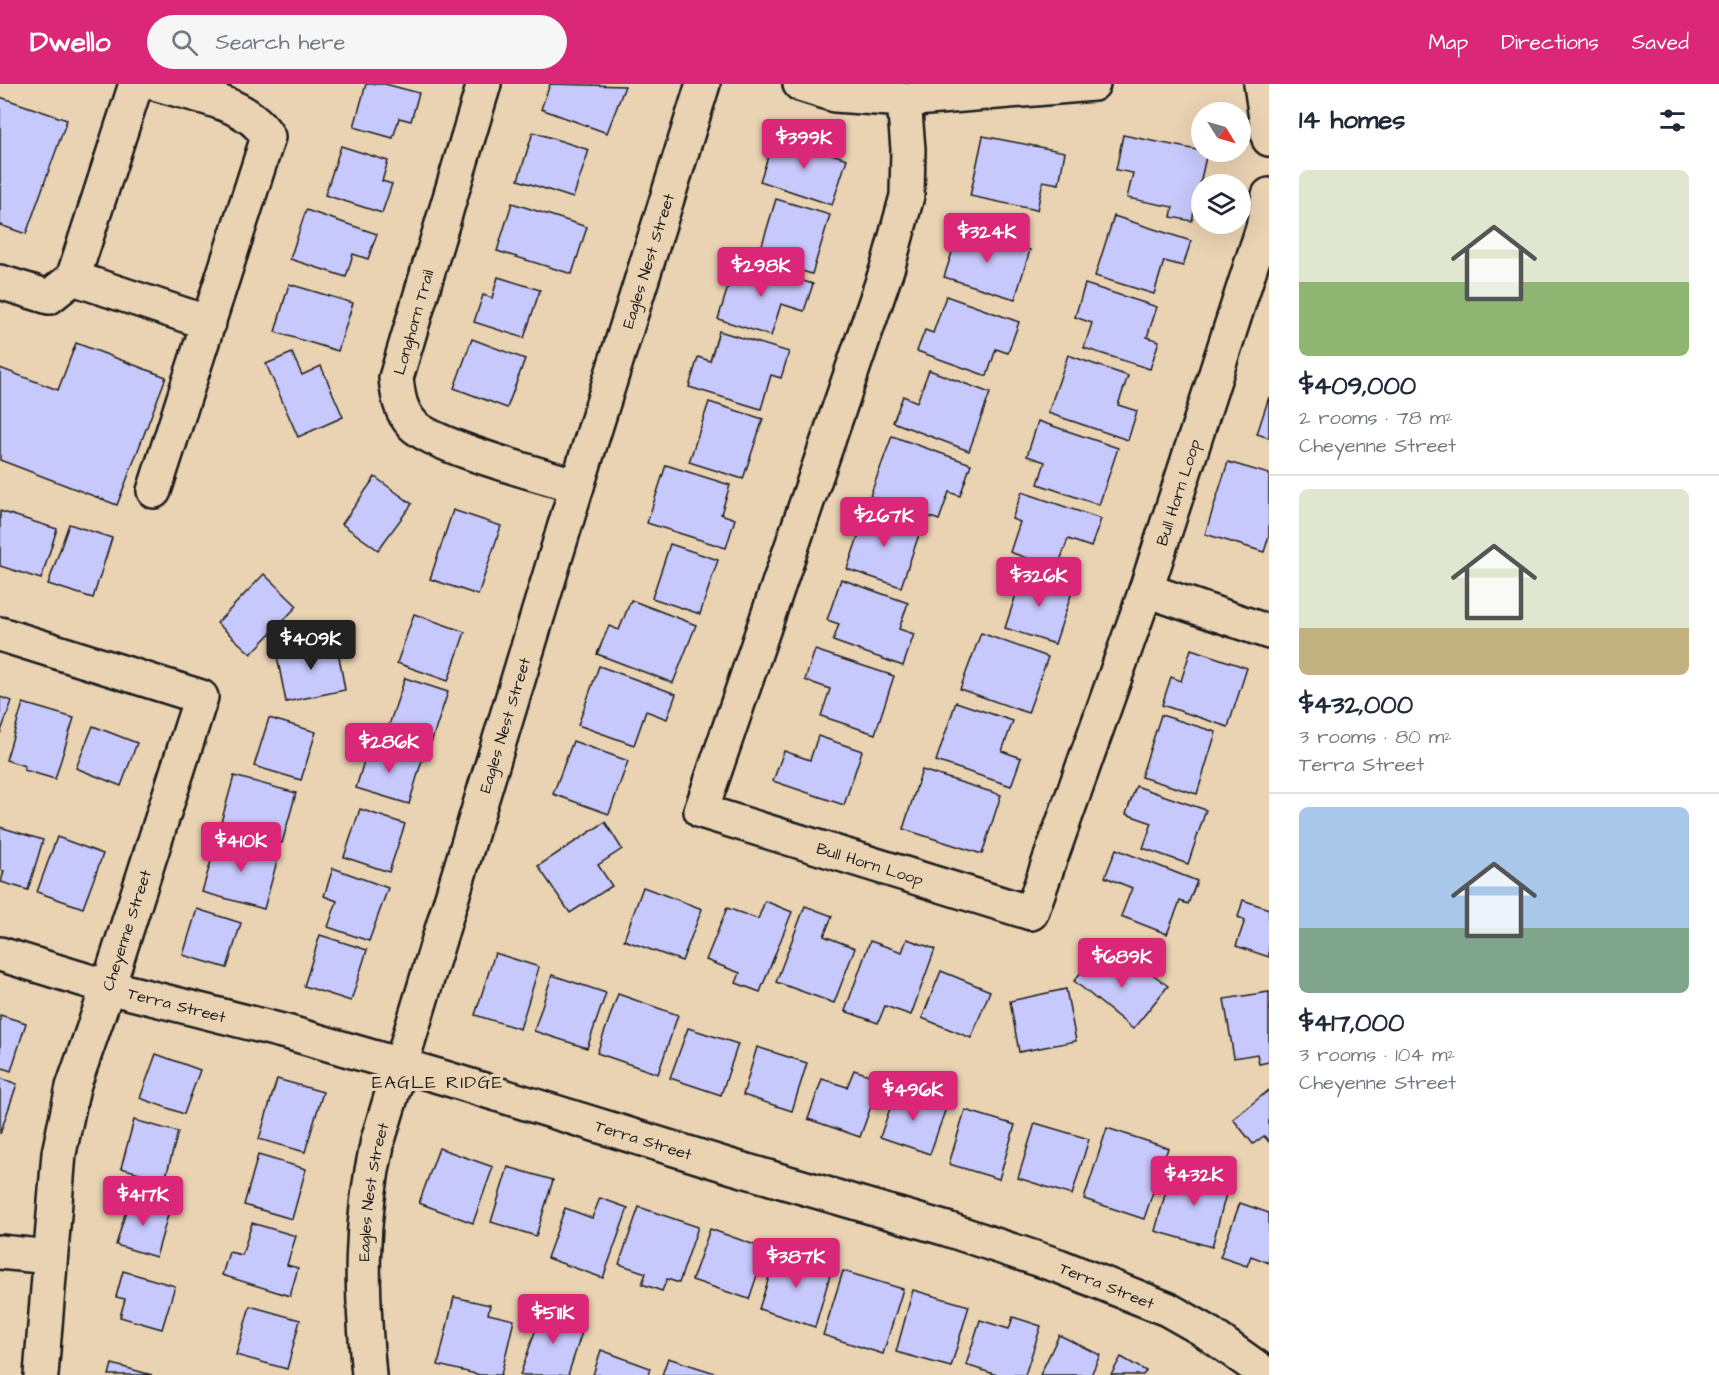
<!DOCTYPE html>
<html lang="en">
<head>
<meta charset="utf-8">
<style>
	:root { --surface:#fff; --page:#f6f6f7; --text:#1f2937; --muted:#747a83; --line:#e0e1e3; --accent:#db2777 }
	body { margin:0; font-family:"Architects Daughter",sans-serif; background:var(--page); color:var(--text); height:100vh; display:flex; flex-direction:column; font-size:22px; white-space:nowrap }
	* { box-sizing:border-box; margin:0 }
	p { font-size:20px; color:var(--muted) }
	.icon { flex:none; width:33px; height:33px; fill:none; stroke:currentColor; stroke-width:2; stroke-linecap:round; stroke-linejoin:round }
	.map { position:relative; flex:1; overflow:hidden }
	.drawer { display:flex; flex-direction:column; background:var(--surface); width:450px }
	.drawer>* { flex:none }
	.needle { width:39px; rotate:127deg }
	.tools { position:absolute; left:1191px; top:18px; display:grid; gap:12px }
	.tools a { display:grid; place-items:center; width:60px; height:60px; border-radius:50%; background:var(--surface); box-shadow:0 6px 24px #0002; font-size:30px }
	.price { position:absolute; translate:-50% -51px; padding:0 14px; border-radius:6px; background:var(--accent); color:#fff; font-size:20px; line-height:39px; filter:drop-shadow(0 2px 3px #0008) }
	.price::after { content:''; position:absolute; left:50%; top:36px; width:18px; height:14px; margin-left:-9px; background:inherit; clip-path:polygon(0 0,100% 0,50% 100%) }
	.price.current { background:#222; color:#fff }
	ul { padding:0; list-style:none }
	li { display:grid; align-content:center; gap:12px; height:318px; padding:0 30px }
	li+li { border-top:2px solid var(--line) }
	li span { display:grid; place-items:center; height:186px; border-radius:9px; color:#555 }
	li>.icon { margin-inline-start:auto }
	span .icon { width:108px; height:108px; fill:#fffc; stroke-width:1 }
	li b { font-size:26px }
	h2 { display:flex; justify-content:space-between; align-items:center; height:72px; padding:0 30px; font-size:26px }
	header { display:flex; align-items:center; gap:36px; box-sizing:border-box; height:84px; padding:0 30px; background:var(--accent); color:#fff }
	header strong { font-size:28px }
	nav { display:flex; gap:33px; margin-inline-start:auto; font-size:21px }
	.search { width:420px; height:54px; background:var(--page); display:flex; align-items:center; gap:15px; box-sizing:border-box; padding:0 21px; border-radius:33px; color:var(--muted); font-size:22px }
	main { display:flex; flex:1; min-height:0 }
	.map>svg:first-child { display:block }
	.building { fill:#c7c8fb; stroke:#1c1c1c; stroke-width:1.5 }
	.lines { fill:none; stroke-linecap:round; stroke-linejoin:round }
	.minor-casing { stroke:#1c1c1c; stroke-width:38 }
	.minor { stroke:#ead3b3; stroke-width:33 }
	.labels { text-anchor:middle; stroke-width:6; stroke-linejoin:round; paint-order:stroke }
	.street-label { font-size:16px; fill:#1c1c1c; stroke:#ead3b3 }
	.neighbourhood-label { font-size:18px; letter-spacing:1.5px; fill:#1c1c1c; stroke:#ead3b3 }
</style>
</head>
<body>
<header>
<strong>Dwello</strong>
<div class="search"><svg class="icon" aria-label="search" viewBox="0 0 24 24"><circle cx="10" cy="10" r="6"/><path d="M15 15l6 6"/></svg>Search here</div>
<nav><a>Map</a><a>Directions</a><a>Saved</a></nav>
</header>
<main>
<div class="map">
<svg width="1269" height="1291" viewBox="0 0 1269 1291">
	<rect width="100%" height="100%" fill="#ead3b3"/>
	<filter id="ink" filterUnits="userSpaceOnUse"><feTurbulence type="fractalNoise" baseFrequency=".0167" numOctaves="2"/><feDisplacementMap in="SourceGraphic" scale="12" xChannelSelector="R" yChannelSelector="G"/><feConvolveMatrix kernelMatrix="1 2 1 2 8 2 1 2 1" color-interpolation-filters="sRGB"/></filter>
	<g filter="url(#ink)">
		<!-- building -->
		<g class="building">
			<polygon points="366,0 385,0 419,9 411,37 399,34 393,54 354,43"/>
			<polygon points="550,0 625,2 607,49 541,25"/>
			<polygon points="0,13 67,36 26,150 0,141"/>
			<polygon points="533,48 589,66 573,114 518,96"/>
			<polygon points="1123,51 1207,68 1192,137 1171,133 1173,123 1127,114 1133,89 1116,86"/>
			<polygon points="775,52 847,75 832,121 760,97"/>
			<polygon points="983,52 1065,68 1059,100 1043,97 1037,126 970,112"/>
			<polygon points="341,62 388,77 382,97 392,100 382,129 325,111"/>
			<polygon points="776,115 830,131 812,190 758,174"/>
			<polygon points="512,119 587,143 572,190 497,167"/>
			<polygon points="306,126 377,150 368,175 353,170 346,193 290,175"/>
			<polygon points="1114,132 1191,157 1183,182 1164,177 1154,210 1095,192"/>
			<polygon points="960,144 1030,166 1015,215 944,193"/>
			<polygon points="736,177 813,200 804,227 781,220 771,252 718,235"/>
			<polygon points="498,193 540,206 524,254 474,238 483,211 492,214"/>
			<polygon points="289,200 353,219 338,267 275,248"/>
			<polygon points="1085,200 1157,223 1147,253 1159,257 1150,285 1084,264 1092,239 1075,233"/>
			<polygon points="946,212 1019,238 1008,269 996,265 987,292 917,267 925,246 933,249"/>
			<polygon points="719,247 789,268 781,294 771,291 761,325 689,303 698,273 710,277"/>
			<polygon points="472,255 525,275 507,324 454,304"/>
			<polygon points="76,259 166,293 117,421 0,376 0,284 58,306"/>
			<polygon points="292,269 302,291 321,282 343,333 298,353 266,280"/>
			<polygon points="1068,271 1128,292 1118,321 1137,327 1128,356 1048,329"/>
			<polygon points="929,286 990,309 969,367 893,338 903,312 917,318"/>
			<polygon points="1269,313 1269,354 1257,350"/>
			<polygon points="709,318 763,335 743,395 689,378"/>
			<polygon points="1038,337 1118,364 1099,421 1038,400 1045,378 1027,372"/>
			<polygon points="892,352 971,380 960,412 949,408 939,436 870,412"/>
			<polygon points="1228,378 1269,390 1269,452 1264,468 1205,450"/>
			<polygon points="666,381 730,401 721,430 735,435 726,464 647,439"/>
			<polygon points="375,393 412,420 378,466 342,440"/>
			<polygon points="1022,408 1101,435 1091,463 1068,455 1057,485 1010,468 1020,438 1012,435"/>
			<polygon points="868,424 922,442 901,503 847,485"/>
			<polygon points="453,426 501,442 478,511 430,495"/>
			<polygon points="0,427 57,445 41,495 0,482"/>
			<polygon points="69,440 112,454 93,514 48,500"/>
			<polygon points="670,460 718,476 700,530 652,514"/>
			<polygon points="1023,489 1073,505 1055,560 1005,544"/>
			<polygon points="264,490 297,522 251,570 217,539"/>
			<polygon points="841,495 908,519 899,545 914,550 903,582 833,557 839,540 827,536"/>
			<polygon points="631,516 696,541 673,599 597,570 609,542 619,546"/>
			<polygon points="414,530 465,548 448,597 397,579"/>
			<polygon points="981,549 1048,573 1028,629 960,605"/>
			<polygon points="336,556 345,606 286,618 276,567"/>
			<polygon points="1191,565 1247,584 1228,643 1162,621 1171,593 1181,597"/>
			<polygon points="815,566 894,592 875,650 821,632 830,605 805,596"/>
			<polygon points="599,582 676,610 667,635 646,627 634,661 578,641"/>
			<polygon points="405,594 448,608 430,662 387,647"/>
			<polygon points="0,613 12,617 0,650"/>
			<polygon points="956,618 1013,637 1002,667 1021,674 1011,702 936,677"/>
			<polygon points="23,619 74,634 55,695 24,686 25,682 6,676"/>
			<polygon points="1161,631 1216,648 1197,710 1141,693"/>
			<polygon points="269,634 316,648 301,696 254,682"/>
			<polygon points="93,642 137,659 121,702 76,684"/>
			<polygon points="818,652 862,667 844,721 773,697 784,667 810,676"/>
			<polygon points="573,657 628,677 609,730 553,710"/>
			<polygon points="369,660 422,676 409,720 356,704"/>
			<polygon points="922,686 1001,711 982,770 903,745"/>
			<polygon points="234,692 296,709 282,759 220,742"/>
			<polygon points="1136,702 1206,726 1188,780 1143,764 1152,739 1126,730"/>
			<polygon points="360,725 405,740 389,788 344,773"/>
			<polygon points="605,738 622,765 598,781 612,802 570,829 538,782"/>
			<polygon points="0,743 43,756 28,806 1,798 4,787 0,786"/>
			<polygon points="57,753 103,770 83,824 37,808"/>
			<polygon points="218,753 279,770 264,825 202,808"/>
			<polygon points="1116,765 1197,797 1188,820 1180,817 1167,850 1121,832 1132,804 1105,793"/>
			<polygon points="333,784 388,804 369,857 328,843 337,817 324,812"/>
			<polygon points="643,803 702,825 682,877 624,856"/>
			<polygon points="1243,816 1269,825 1269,873 1236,862 1245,836 1238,833"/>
			<polygon points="765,817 792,828 760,908 736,899 740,889 706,876 727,824 758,835"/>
			<polygon points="805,822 832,832 824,852 855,864 834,919 776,898"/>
			<polygon points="197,825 241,839 227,884 183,871"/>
			<polygon points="320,851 367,866 351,917 304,902"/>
			<polygon points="907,855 935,865 911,931 885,922 878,939 845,927 870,857 902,868"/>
			<polygon points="495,869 539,883 520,945 475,931"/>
			<polygon points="1095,871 1117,890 1131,873 1168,902 1133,945 1074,897"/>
			<polygon points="941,887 990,907 971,954 922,934"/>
			<polygon points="552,891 606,909 587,964 534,947"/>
			<polygon points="1066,905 1076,957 1019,968 1010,917"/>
			<polygon points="1269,908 1269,978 1259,980 1257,970 1234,974 1224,915"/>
			<polygon points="618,910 678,931 658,990 597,969"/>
			<polygon points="0,931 26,939 11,987 0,983"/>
			<polygon points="688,944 738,960 721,1011 670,994"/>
			<polygon points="757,963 807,979 792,1027 743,1011"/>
			<polygon points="156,970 200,986 184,1030 140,1014"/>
			<polygon points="854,986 881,995 860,1053 808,1035 822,995 847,1003"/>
			<polygon points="0,994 17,1000 0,1050"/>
			<polygon points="277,995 323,1008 305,1068 259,1055"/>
			<polygon points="1269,1006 1269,1058 1264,1052 1253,1060 1233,1035"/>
			<polygon points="896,1007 946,1024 930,1070 880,1053"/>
			<polygon points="965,1026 1015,1041 999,1095 949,1080"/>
			<polygon points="134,1036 178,1048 165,1096 121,1084"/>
			<polygon points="1035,1039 1089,1055 1072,1111 1018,1094"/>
			<polygon points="1107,1044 1168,1064 1144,1135 1084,1115"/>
			<polygon points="439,1064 493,1083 473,1139 419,1119"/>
			<polygon points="258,1071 306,1085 292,1135 244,1121"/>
			<polygon points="508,1083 553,1096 536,1152 491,1138"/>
			<polygon points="1208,1085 1231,1091 1212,1163 1155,1147 1171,1089 1205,1098"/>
			<polygon points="130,1113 170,1124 156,1173 116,1161"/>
			<polygon points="600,1114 628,1124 603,1194 547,1174 565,1124 592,1134"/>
			<polygon points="1240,1119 1269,1129 1269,1179 1251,1172 1247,1182 1220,1173"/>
			<polygon points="639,1123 698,1143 679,1199 667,1195 662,1207 642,1200 646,1189 619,1180"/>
			<polygon points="252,1139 296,1152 287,1181 298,1184 290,1212 222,1191 229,1168 242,1171"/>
			<polygon points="710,1145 766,1165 749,1215 692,1196"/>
			<polygon points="777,1168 832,1184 815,1243 759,1225"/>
			<polygon points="123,1187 175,1202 162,1245 120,1233 125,1215 116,1213"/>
			<polygon points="843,1187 903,1205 883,1270 823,1251"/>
			<polygon points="913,1206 969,1222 951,1283 896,1268"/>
			<polygon points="454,1213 490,1221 488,1230 514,1236 501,1291 480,1291 438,1281"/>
			<polygon points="554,1219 576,1227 570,1244 582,1248 568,1291 520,1291 539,1236 548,1239"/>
			<polygon points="250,1222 300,1236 287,1285 236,1271"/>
			<polygon points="1013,1233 1041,1242 1025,1291 997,1291 966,1281 980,1236 1009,1245"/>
			<polygon points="1059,1251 1100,1271 1091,1291 1040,1291"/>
			<polygon points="601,1266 650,1284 648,1291 593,1291"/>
			<polygon points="1121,1273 1146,1287 1143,1291 1111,1291"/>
			<polygon points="668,1274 721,1291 662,1291"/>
			<polygon points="112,1280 152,1291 109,1291"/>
		</g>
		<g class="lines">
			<!-- minor casing -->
			<g class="minor-casing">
				<g id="minor">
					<path d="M484,0l-88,294c2,18 4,33 17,47 22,22 129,50 164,61"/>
					<polyline points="800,0 835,11 904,16 1093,0"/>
					<polyline points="1261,0 1269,55"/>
					<path id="s1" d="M904,16l4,49 -1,47 -19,70 -187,545 330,102 115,-323 117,-362 6,-33"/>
					<polyline points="73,194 209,239"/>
					<polyline points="0,198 49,213 73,194 136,0"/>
					<path d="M154,407l114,-354c-20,-35 -73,-41 -110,-53"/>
					<polyline points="1146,506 1269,548"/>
					<polyline points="0,550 201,613 108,903 73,1003 59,1069 41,1291"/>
					<path id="s2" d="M0,870l108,33 182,46 155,45 288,89 214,62 112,37 108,43 37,21 63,45"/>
					<polyline points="0,1168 50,1173"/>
					<path id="s3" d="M369,1291c-8,-87 -10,-149 9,-235l199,-654 126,-402"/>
				</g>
			</g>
			<!-- minor -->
			<use href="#minor" class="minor"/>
		</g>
	</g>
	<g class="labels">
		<!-- street labels -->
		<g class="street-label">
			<text dy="6" stroke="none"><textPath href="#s3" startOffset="1156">Eagles Nest Street</textPath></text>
			<text transform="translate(413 238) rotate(-74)" y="6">Longhorn Trail</text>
			<text dy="6" stroke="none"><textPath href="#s1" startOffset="1536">Bull Horn Loop</textPath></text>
			<text dy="6" stroke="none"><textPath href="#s3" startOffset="670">Eagles Nest Street</textPath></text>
			<text dy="6" stroke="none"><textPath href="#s1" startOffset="922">Bull Horn Loop</textPath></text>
			<text transform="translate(126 846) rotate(-72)" y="6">Cheyenne Street</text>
			<text dy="6" stroke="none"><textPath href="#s2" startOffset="184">Terra Street</textPath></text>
			<text dy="6" stroke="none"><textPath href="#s2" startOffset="670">Terra Street</textPath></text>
			<text dy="6" stroke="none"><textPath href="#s3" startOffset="184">Eagles Nest Street</textPath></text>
			<text dy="6" stroke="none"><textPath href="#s2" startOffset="1156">Terra Street</textPath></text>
		</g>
		<!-- neighbourhood labels -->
		<g class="neighbourhood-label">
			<text x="438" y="1004">EAGLE RIDGE</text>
		</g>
	</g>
</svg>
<div class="tools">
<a><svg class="needle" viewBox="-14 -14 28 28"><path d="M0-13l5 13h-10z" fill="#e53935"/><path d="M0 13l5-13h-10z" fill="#747a83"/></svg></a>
<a><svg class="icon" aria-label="layers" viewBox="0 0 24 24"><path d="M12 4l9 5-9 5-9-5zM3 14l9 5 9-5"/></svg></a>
</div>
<b class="price" style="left:804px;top:86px">$399K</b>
<b class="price" style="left:987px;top:180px">$324K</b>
<b class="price" style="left:761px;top:214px">$298K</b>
<b class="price" style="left:884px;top:464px">$267K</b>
<b class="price" style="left:1039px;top:524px">$326K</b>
<b class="price current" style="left:311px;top:587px">$409K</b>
<b class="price" style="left:389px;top:690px">$286K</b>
<b class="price" style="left:241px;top:789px">$410K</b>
<b class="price" style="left:1122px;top:905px">$689K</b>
<b class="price" style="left:913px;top:1038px">$496K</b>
<b class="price" style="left:1194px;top:1123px">$432K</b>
<b class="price" style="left:143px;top:1143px">$417K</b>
<b class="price" style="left:796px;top:1205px">$387K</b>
<b class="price" style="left:553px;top:1261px">$511K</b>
</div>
<section class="drawer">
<h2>14 homes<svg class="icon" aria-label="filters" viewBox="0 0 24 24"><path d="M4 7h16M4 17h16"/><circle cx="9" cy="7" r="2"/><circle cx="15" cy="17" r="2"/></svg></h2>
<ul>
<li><span style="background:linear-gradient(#dfe7d0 60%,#8fb573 0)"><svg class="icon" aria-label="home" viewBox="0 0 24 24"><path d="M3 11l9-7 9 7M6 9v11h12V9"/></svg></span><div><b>$409,000</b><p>2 rooms · 78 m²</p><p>Cheyenne Street</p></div></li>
<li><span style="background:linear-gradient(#dfe7d0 75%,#c2b280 0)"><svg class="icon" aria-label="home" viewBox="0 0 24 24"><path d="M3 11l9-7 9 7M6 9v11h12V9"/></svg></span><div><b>$432,000</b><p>3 rooms · 80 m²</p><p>Terra Street</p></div></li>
<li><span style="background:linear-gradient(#a9c7e8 65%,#7fa58c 0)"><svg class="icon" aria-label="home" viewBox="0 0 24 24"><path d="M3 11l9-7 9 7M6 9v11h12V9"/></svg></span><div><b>$417,000</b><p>3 rooms · 104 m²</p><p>Cheyenne Street</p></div></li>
</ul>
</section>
</main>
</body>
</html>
